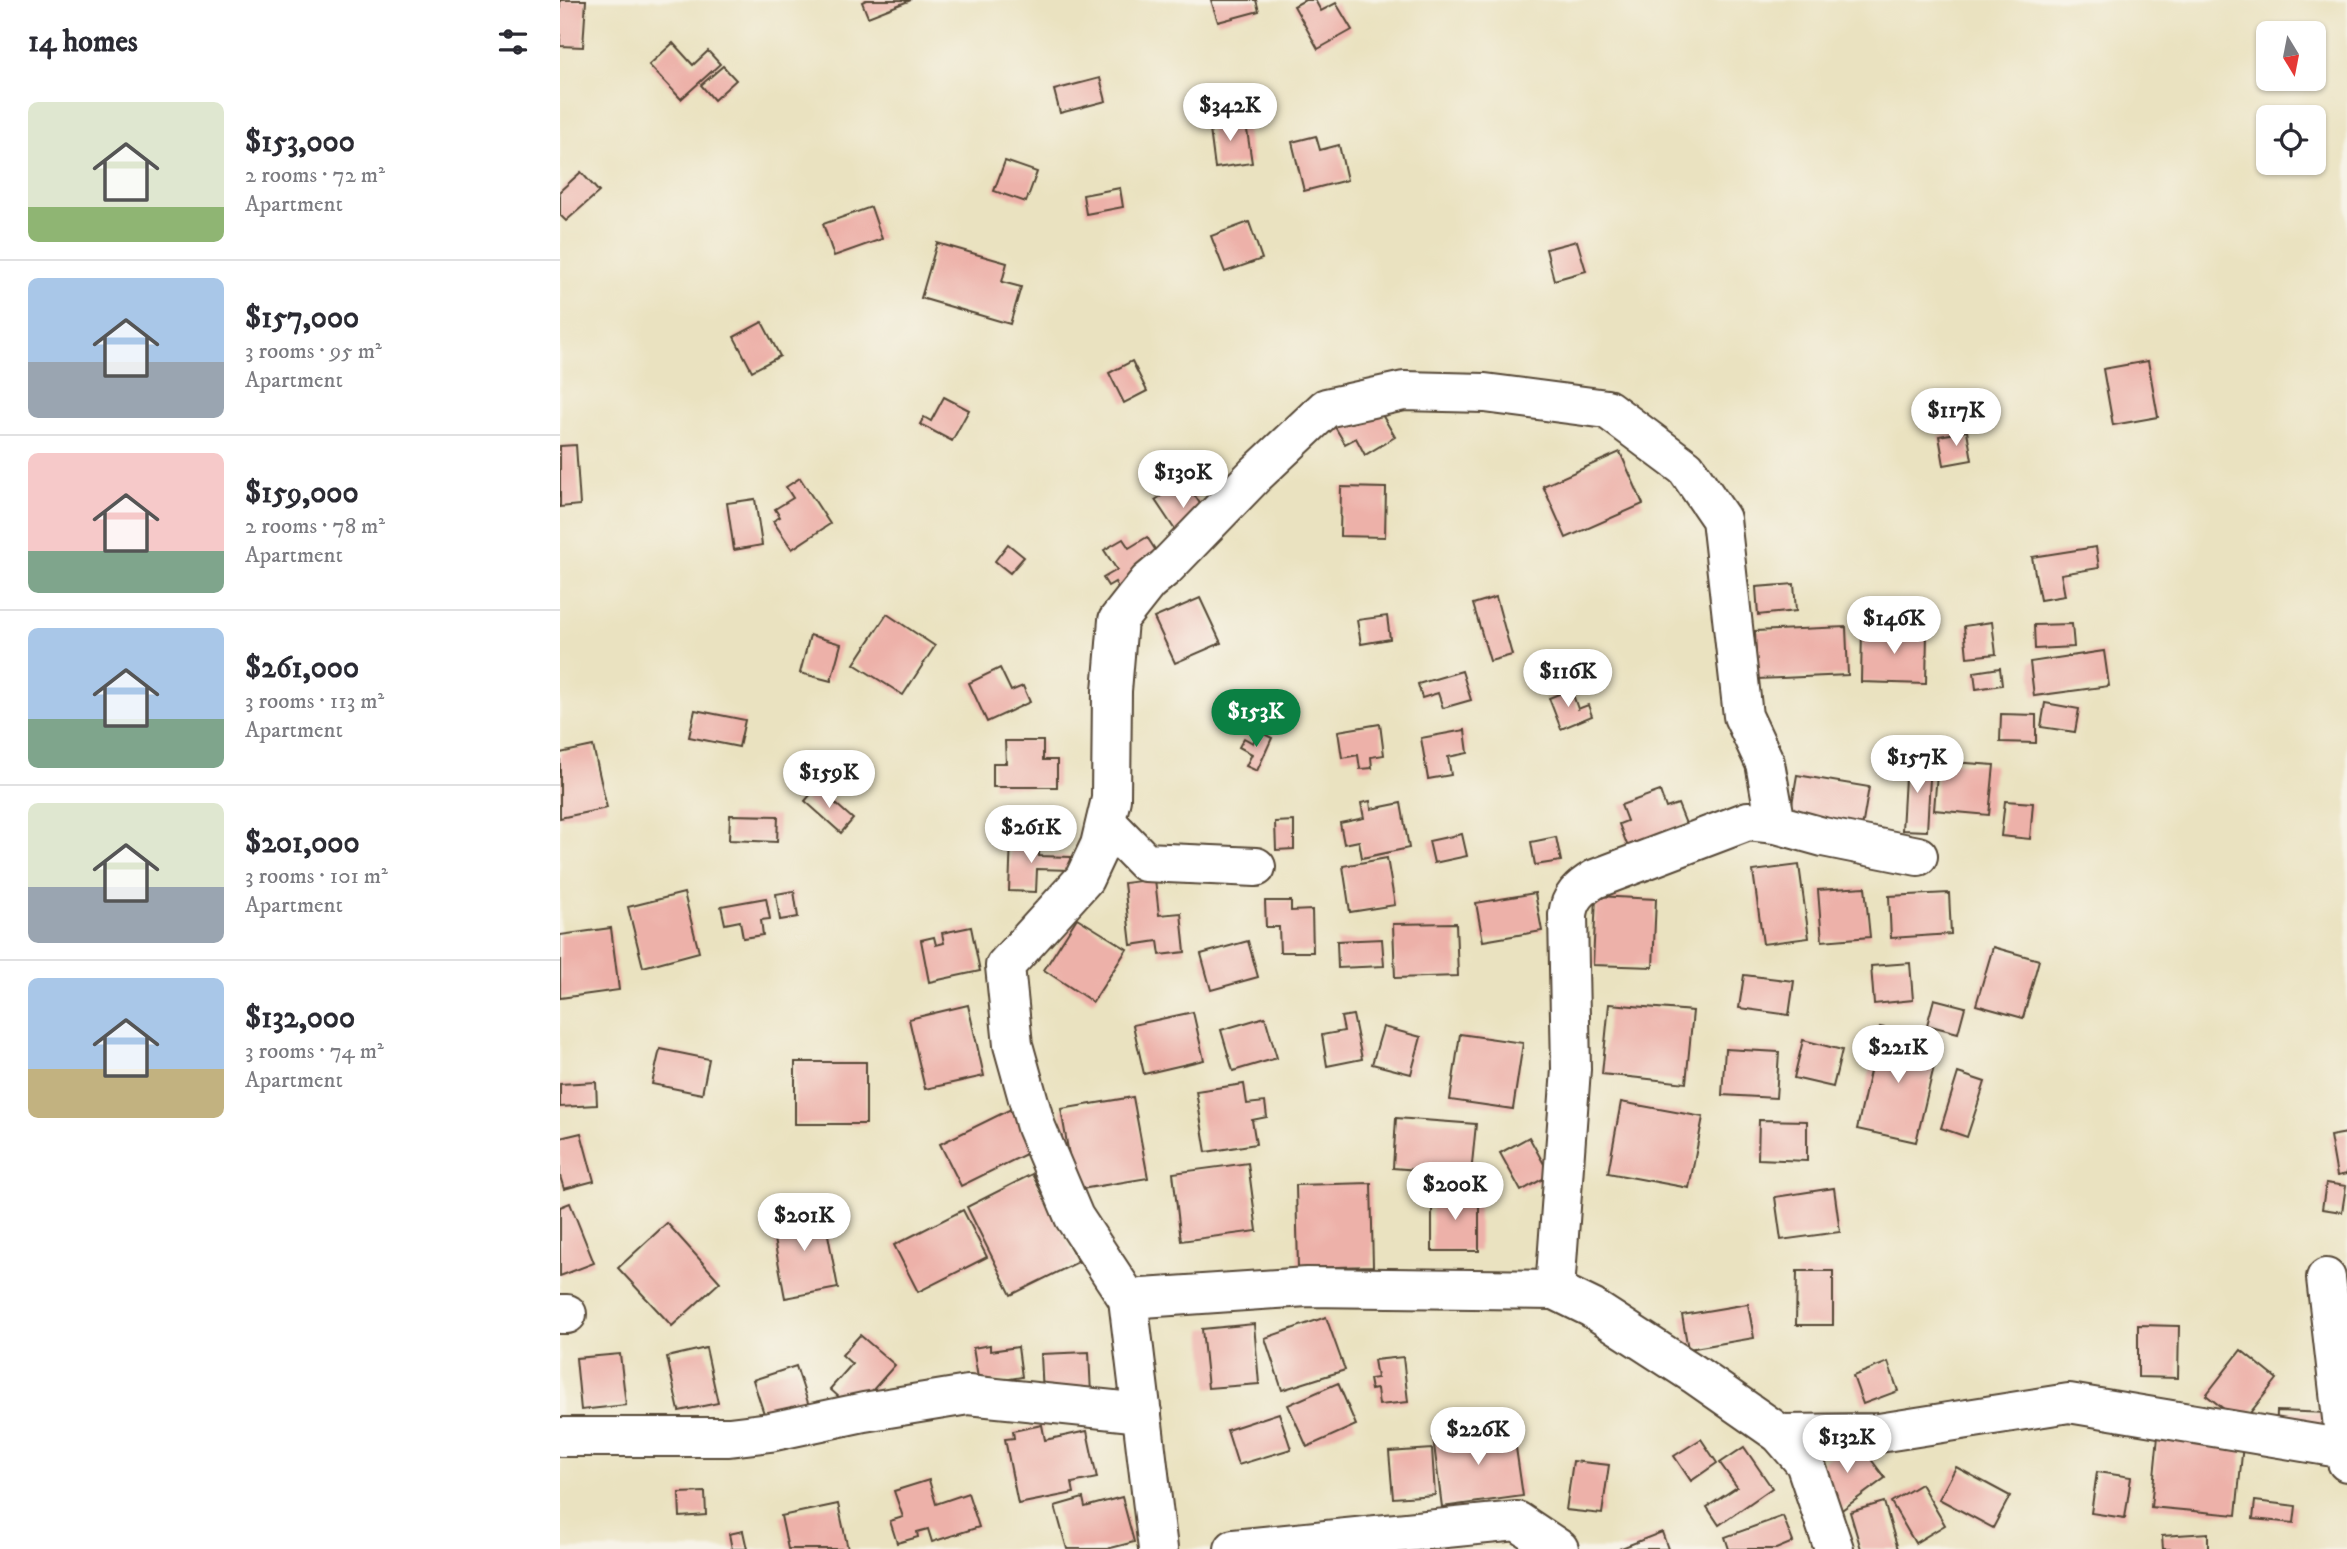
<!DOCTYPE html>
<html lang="en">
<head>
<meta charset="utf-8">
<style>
	:root { --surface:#fff; --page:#f2f2f3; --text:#2b2b33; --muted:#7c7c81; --line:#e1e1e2; --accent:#0b8043 }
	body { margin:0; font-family:"IM FELL DW Pica",serif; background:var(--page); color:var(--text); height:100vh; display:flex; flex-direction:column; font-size:26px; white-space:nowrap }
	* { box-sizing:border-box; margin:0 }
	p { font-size:23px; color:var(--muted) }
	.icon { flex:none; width:38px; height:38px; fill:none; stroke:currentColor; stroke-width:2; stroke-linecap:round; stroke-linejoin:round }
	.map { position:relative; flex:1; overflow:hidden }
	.side { display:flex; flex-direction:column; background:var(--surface); width:560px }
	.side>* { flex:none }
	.needle { width:46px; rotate:170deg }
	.controls { position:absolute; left:1696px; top:21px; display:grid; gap:14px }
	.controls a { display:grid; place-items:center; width:70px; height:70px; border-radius:10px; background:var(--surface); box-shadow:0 2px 5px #0004; font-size:35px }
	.price { position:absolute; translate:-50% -60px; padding:0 16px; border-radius:24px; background:#fff; color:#222; font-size:23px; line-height:46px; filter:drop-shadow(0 2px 4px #0008) }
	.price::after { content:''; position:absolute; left:50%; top:42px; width:21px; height:16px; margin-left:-10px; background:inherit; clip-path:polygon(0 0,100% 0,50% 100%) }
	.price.active { background:var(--accent); color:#fff }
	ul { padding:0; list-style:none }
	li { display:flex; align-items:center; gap:21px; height:175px; padding:0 28px }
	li+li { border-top:2px solid var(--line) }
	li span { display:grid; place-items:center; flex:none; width:196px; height:140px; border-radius:10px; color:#555 }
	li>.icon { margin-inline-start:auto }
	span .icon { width:84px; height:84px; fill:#fffc; stroke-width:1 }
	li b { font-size:30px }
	h2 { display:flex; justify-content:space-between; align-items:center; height:84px; padding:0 28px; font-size:30px }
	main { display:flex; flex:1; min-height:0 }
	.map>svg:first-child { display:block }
	.building { fill:#edb1a9 }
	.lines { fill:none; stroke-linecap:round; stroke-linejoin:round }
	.minor-casing { stroke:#554636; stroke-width:42 }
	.minor { stroke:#fff; stroke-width:38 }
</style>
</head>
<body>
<main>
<section class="side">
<h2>14 homes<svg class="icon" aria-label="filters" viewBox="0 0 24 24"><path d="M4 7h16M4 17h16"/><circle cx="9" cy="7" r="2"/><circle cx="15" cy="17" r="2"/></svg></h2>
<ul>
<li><span style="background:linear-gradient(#dfe7d0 75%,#8fb573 0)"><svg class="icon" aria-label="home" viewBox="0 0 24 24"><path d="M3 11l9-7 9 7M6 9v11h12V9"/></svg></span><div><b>$153,000</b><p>2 rooms · 72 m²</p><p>Apartment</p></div></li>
<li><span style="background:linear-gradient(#a9c7e8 60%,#9aa5b1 0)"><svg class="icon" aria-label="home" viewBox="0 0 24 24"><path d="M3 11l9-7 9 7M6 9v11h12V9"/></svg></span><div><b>$157,000</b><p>3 rooms · 95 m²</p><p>Apartment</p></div></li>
<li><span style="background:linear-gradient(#f6c9c9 70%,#7fa58c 0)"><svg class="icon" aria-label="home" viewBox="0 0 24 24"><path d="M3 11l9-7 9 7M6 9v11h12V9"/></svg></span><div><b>$159,000</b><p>2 rooms · 78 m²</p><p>Apartment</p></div></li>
<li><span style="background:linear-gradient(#a9c7e8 65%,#7fa58c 0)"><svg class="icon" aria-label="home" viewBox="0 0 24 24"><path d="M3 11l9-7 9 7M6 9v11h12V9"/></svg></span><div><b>$261,000</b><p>3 rooms · 113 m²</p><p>Apartment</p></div></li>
<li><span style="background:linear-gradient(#dfe7d0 60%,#9aa5b1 0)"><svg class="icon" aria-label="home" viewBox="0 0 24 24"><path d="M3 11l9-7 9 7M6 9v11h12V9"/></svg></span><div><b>$201,000</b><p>3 rooms · 101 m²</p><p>Apartment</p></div></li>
<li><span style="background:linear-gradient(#a9c7e8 65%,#c2b280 0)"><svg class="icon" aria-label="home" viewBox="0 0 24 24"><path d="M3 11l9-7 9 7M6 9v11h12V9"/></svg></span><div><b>$132,000</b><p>3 rooms · 74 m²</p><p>Apartment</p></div></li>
</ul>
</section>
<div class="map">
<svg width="1787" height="1549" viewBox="0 0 1787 1549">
	<rect width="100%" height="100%" fill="#f7f3e8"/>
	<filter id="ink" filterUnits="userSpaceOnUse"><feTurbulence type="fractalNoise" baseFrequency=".0143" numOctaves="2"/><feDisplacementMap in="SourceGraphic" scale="14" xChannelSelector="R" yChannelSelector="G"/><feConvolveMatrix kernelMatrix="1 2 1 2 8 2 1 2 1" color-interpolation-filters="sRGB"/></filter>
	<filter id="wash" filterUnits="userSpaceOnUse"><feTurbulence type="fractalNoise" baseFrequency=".00686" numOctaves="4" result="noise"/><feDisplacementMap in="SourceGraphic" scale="28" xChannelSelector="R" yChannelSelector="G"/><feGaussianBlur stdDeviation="1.57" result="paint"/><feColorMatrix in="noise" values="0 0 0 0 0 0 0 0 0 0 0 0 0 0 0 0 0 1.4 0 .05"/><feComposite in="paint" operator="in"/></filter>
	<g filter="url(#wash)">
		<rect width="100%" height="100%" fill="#eae2c0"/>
		<g id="blocks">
			<!-- building -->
			<g class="building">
				<polygon points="0,0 26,0 23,47 0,46"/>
				<polygon points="306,0 351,0 308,17 302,2"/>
				<polygon points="651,0 696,0 699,11 658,22"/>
				<polygon points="745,0 755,0 761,11 776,3 792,30 758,49 734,6"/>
				<polygon points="113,43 133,65 148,51 160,64 121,99 89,65"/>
				<polygon points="163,66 176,80 154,100 141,85"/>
				<polygon points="540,78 546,101 500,113 494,90"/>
				<polygon points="685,117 692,163 655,168 649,122"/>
				<polygon points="756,136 760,150 779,145 787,180 744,191 732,142"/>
				<polygon points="445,161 477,172 466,202 434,191"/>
				<polygon points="21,172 39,192 6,221 0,215 0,191"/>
				<polygon points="560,188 563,207 526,214 523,195"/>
				<polygon points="311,207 322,239 274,256 263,224"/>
				<polygon points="689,222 702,259 665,272 651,236"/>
				<polygon points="1017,241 1026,271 994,280 986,249"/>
				<polygon points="377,243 447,263 442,282 461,287 450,324 361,298"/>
				<polygon points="202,322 220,356 192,371 174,337"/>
				<polygon points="572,361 587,391 564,403 549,373"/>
				<polygon points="1588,361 1598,417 1553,425 1543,369"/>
				<polygon points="384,397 409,410 392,441 360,424 364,417 371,421"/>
				<polygon points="817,406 835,437 805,455 796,438 785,444 771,420"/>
				<polygon points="1407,431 1412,460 1384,465 1379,436"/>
				<polygon points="16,445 20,505 0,507 0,446"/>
				<polygon points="1060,452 1083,504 1006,538 983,486"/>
				<polygon points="240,478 270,524 232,549 213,521 220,517 215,509 233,498 226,487"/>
				<polygon points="625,481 651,520 621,539 595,500"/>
				<polygon points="781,487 826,488 825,537 780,536"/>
				<polygon points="195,499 202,545 174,550 167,503"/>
				<polygon points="587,537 598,554 562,595 555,582 548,586 543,578 557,570 544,550 563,539 569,548"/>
				<polygon points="448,544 464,557 450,573 435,561"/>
				<polygon points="1536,547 1539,568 1501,574 1505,596 1480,600 1472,557"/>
				<polygon points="1234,584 1236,611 1198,615 1196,587"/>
				<polygon points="936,597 952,655 930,661 913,604"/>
				<polygon points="640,598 661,643 615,663 594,618"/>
				<polygon points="327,614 375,646 343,695 294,664"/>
				<polygon points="827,616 830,639 801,644 797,620"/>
				<polygon points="1432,622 1436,654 1407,657 1404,626"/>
				<polygon points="1512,624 1514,647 1475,649 1474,625"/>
				<polygon points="1286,627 1288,675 1197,679 1195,631"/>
				<polygon points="1302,629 1367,631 1366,684 1301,682"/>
				<polygon points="250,635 281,644 271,681 240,673"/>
				<polygon points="1544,651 1549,686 1474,696 1470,662"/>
				<polygon points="440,668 451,691 463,686 470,702 427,722 409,683"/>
				<polygon points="1440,668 1442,685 1416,689 1414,672"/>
				<polygon points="902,671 911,700 883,708 878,693 862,698 858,684"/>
				<polygon points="1011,689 1018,709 1028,705 1032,716 1001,729 989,698"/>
				<polygon points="1485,703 1519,709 1515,732 1481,727"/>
				<polygon points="135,710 185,720 179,747 129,737"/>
				<polygon points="1441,714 1476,715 1476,743 1440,742"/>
				<polygon points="820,724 824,755 811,757 812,768 800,769 798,755 782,758 778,731"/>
				<polygon points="905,730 908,753 888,757 891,775 868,779 861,738"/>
				<polygon points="698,731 712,738 697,771 686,766 692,754 679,747 684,738 693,743"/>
				<polygon points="445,741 483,741 483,760 497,760 497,787 433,787 433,763 446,763"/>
				<polygon points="33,746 47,808 0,818 0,753"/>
				<polygon points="1346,760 1371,761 1367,831 1342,830"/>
				<polygon points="1378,761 1434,765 1429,815 1374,810"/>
				<polygon points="1237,775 1309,787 1302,828 1230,816"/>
				<polygon points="257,787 293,819 281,833 245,801"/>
				<polygon points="1100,791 1106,808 1118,804 1126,824 1068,847 1059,824 1067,821 1061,805"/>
				<polygon points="810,801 811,809 841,803 849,848 802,858 799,841 784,844 780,823 804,818 801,803"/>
				<polygon points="1445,801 1473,803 1470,839 1441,836"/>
				<polygon points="170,815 218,816 217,842 169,840"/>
				<polygon points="734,821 734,849 716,850 715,822"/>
				<polygon points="902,834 907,856 874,863 869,841"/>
				<polygon points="996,837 1001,861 975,865 971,842"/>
				<polygon points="451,839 479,840 479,856 511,857 511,870 477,869 476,892 449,891"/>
				<polygon points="827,858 835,905 790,912 783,866"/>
				<polygon points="1239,865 1249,938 1203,944 1193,871"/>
				<polygon points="595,879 599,915 621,913 625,952 600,955 598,941 571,945 564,883"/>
				<polygon points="1305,887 1310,937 1262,941 1258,890"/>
				<polygon points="234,891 238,917 220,920 216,894"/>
				<polygon points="124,893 139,952 83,967 68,907"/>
				<polygon points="975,893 982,931 923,941 916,903"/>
				<polygon points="1389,893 1391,934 1331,938 1329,896"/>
				<polygon points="1036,896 1096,899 1093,967 1033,965"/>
				<polygon points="206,898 210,919 201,920 203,935 183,938 180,921 165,924 161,906"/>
				<polygon points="705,901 731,901 731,911 752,910 753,952 720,952 719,927 706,927"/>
				<polygon points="517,918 567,949 533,1002 484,970"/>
				<polygon points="896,923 898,976 835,978 833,924"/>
				<polygon points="411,927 420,971 369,982 361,940 374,937 376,945 384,943 382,933"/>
				<polygon points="51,928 59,990 0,998 0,935"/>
				<polygon points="822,939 824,966 778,968 777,941"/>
				<polygon points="688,941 698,977 651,990 641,954"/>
				<polygon points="1433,947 1479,960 1463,1018 1416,1005"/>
				<polygon points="1350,963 1353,1000 1314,1004 1311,966"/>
				<polygon points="1184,975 1234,981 1229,1015 1179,1008"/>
				<polygon points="1374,999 1405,1007 1398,1033 1367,1025"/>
				<polygon points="1049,1004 1133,1011 1126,1083 1042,1074"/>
				<polygon points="408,1005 424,1076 365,1089 349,1019"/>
				<polygon points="633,1012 644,1060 584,1074 573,1025"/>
				<polygon points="793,1015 802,1059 767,1066 762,1035 784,1031 781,1017"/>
				<polygon points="705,1017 717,1058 673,1071 661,1030"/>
				<polygon points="823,1027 861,1037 851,1074 812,1064"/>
				<polygon points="1320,1027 1380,1041 1356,1142 1297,1129"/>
				<polygon points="900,1034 963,1043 953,1109 890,1100"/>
				<polygon points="1243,1040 1282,1050 1273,1087 1234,1078"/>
				<polygon points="100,1049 149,1059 142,1094 92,1084"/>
				<polygon points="1165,1049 1219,1052 1216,1098 1162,1095"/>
				<rect x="235" y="1062" width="71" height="62"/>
				<polygon points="1398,1073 1425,1082 1407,1137 1381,1128"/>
				<polygon points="36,1082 37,1105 0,1107 0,1084"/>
				<polygon points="684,1084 687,1104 705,1102 707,1117 692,1120 696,1144 646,1152 636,1091"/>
				<polygon points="573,1097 588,1178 515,1190 501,1109"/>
				<polygon points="1061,1102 1143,1117 1129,1188 1048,1173"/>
				<polygon points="455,1107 476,1149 401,1186 380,1144"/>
				<polygon points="836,1118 916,1124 911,1174 833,1168"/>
				<polygon points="1199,1120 1247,1121 1247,1161 1198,1159"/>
				<polygon points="21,1133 34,1181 4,1189 0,1176 0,1138"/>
				<polygon points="1787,1133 1787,1174 1777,1176 1770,1136"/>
				<polygon points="969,1137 990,1175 961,1191 940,1153"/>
				<polygon points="688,1163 697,1231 621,1241 613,1173"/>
				<polygon points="472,1174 518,1262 451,1295 407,1207"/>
				<polygon points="811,1183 813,1266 738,1268 736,1185"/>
				<polygon points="1766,1183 1786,1186 1782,1212 1762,1209"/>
				<polygon points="1274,1188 1280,1232 1221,1240 1215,1197"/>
				<rect x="872" y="1192" width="47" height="59"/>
				<polygon points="10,1203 34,1263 0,1276 0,1207"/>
				<polygon points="263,1208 278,1288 225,1298 210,1218"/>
				<polygon points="403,1210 427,1257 358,1292 334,1245"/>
				<polygon points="107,1223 160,1282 112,1326 58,1268"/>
				<polygon points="1237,1271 1273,1271 1273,1325 1236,1325"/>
				<polygon points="1188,1304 1194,1338 1128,1349 1122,1315"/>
				<polygon points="766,1317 785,1370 722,1390 705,1338"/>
				<polygon points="694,1324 699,1384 648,1388 642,1329"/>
				<polygon points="1578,1325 1619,1326 1618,1378 1578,1377"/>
				<polygon points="300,1335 335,1365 304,1400 289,1406 270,1389 292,1364 282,1355"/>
				<polygon points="430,1345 430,1351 458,1347 462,1377 419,1384 413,1348"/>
				<polygon points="146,1348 158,1403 119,1411 107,1357"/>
				<polygon points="1681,1350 1717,1379 1682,1423 1646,1395"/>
				<polygon points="529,1352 531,1394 483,1396 481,1354"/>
				<polygon points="60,1354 66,1405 21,1410 16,1358"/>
				<polygon points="843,1357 848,1402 819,1405 817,1389 811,1390 809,1379 817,1378 814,1360"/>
				<polygon points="1328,1362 1338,1391 1303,1404 1293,1376"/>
				<polygon points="236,1366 251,1412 208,1426 193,1380"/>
				<polygon points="778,1383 796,1425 747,1447 728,1405"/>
				<polygon points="1717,1411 1768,1413 1768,1445 1716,1443"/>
				<polygon points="719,1413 731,1449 678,1465 667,1430"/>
				<polygon points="482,1425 485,1440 527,1431 537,1478 512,1483 514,1493 458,1504 445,1439 454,1438 453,1431"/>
				<polygon points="953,1427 963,1496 882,1507 873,1437"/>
				<polygon points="1598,1436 1683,1444 1676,1515 1591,1507"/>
				<polygon points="1295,1438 1325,1478 1279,1512 1249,1472"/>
				<polygon points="1141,1439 1157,1463 1131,1481 1114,1456"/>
				<polygon points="1184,1447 1212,1488 1159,1525 1147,1507 1177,1487 1160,1463"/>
				<polygon points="872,1449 875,1495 833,1498 829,1452"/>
				<polygon points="1013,1461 1049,1465 1042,1514 1006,1510"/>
				<polygon points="1396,1467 1450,1496 1433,1528 1379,1499"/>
				<polygon points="1537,1472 1571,1477 1565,1518 1531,1513"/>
				<polygon points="369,1480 376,1504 408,1493 419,1527 372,1542 368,1529 357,1532 358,1537 337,1543 330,1521 343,1517 334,1491"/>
				<polygon points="1361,1484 1385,1525 1355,1543 1331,1502"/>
				<polygon points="145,1492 146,1515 120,1517 119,1493"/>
				<polygon points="562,1497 574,1542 547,1549 507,1549 495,1506 523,1498 525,1507"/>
				<polygon points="1695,1501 1736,1506 1734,1523 1693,1519"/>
				<polygon points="1324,1502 1338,1549 1301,1549 1290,1512"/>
				<polygon points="278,1504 288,1549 228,1549 221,1516"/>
				<polygon points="1223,1516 1233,1542 1216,1549 1169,1549 1165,1537"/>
				<polygon points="183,1531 187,1549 172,1549 169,1534"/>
				<polygon points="1102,1532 1108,1549 1059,1549"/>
				<polygon points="1648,1533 1648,1549 1603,1549 1602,1536"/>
			</g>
		</g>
	</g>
	<g filter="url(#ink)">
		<use href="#blocks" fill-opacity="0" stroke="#554636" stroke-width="2"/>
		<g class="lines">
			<!-- minor casing -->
			<g class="minor-casing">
				<g id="minor">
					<polyline points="546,822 585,862 696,867"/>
					<polyline points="1766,1278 1787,1462"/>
					<path d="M995,1290l16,-221 -3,-154c2,-18 12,-27 27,-36l153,-58 28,3 47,13 95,19"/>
					<polyline points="568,1299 747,1287 995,1290 1032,1308 1134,1374 1220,1434 1245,1463 1274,1549"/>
					<polyline points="0,1314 7,1314"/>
					<polyline points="1220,1434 1319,1433 1509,1403 1785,1449"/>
					<polyline points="0,1437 169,1437 210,1432 304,1412 408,1395 582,1413"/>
					<polyline points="598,1549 568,1299 514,1217 476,1127 453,1045 445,966 524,879 540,845 551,799 552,691 558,620 588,582 606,567 695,475 766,408 844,391 925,393 1047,409 1126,468 1161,519 1183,716 1205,763 1216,824"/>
					<polyline points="674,1549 957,1521 999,1549"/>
				</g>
			</g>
			<!-- minor -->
			<use href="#minor" class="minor"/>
		</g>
	</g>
</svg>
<div class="controls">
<a><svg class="needle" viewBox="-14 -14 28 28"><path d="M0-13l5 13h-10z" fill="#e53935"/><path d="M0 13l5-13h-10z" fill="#7c7c81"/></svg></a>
<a><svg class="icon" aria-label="locate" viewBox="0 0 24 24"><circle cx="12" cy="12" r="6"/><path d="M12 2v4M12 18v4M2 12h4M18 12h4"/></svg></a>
</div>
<b class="price" style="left:670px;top:143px">$342K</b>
<b class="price" style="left:1396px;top:448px">$117K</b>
<b class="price" style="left:623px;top:510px">$130K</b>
<b class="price" style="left:1334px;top:656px">$146K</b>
<b class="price" style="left:1008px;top:709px">$116K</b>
<b class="price active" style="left:696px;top:749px">$153K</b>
<b class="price" style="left:1357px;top:795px">$157K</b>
<b class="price" style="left:269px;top:810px">$159K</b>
<b class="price" style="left:471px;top:865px">$261K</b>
<b class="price" style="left:1338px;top:1085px">$221K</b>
<b class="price" style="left:895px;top:1222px">$200K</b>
<b class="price" style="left:244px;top:1253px">$201K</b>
<b class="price" style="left:918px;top:1467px">$226K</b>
<b class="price" style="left:1287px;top:1475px">$132K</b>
</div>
</main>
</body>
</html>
